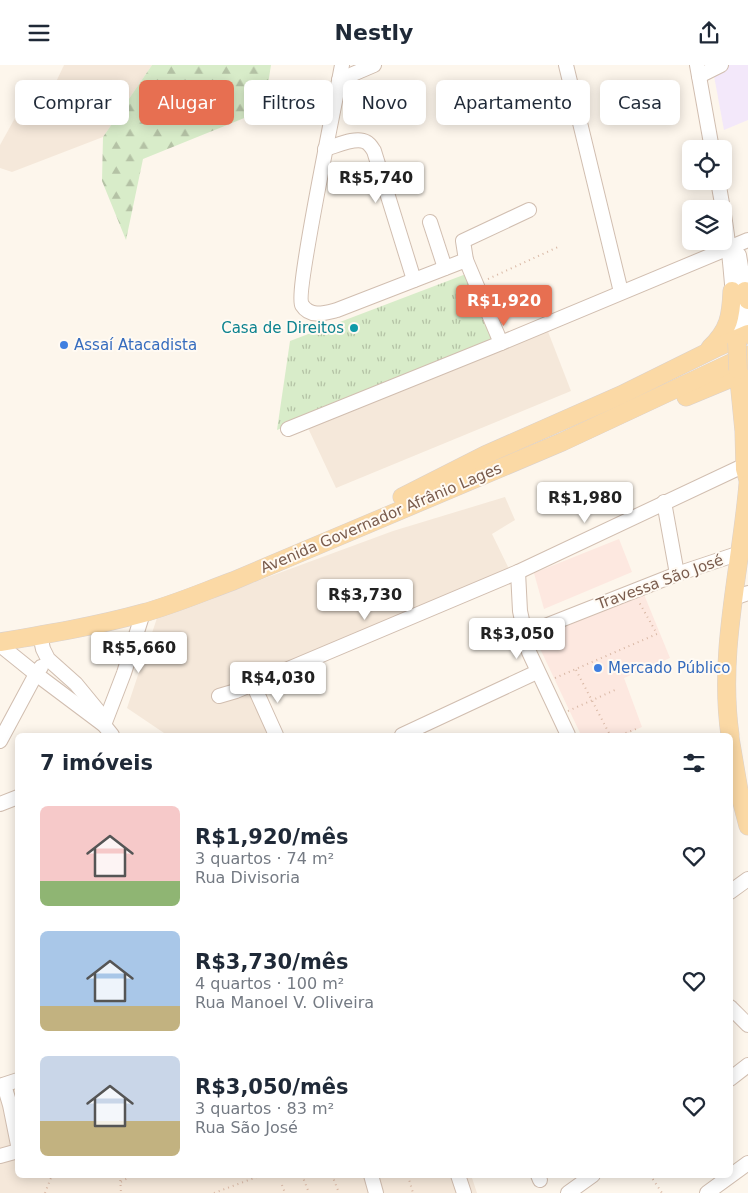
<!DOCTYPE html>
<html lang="pt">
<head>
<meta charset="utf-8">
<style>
	:root { --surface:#fff; --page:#f2f2f3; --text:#1f2937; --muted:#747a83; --accent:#e76f51 }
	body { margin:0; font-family:"DejaVu Sans",sans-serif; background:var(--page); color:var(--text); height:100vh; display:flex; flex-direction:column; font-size:19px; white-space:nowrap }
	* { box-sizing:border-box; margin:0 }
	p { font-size:16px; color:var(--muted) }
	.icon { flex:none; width:28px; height:28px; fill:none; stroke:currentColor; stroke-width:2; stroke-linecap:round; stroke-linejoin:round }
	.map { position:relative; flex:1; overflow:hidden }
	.panel { position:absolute; left:15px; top:668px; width:718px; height:445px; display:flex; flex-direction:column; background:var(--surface); border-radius:8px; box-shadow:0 2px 12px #0003 }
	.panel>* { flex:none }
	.banner { position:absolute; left:15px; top:15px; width:719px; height:45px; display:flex; gap:10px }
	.fabs { position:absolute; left:682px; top:75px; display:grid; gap:10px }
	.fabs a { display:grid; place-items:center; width:50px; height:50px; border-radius:8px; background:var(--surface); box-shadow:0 2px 12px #0003; font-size:25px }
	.price { position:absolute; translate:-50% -42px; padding:0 11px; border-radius:5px; background:#fff; color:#222; font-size:16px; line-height:32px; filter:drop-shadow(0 1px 2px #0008) }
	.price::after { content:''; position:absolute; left:50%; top:30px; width:15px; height:11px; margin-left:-8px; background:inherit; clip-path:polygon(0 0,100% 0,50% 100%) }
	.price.selected { background:var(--accent); color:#fff }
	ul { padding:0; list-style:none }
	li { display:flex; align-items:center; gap:15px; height:125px; padding:0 25px }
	li span { display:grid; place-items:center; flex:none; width:140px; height:100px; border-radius:8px; color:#555 }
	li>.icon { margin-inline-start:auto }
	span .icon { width:60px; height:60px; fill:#fffc; stroke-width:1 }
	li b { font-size:21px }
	h2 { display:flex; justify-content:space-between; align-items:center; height:60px; padding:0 25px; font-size:21px }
	.pill { padding:0 18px; border-radius:8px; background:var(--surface); box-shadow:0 2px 12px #0003; font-size:18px; line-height:45px }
	.pill.selected { background:var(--accent); color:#fff }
	header { display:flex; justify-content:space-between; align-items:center; height:65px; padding:0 25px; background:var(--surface); font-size:22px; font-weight:700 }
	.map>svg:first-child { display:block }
	.residential { fill:#f5e8da }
	.commercial { fill:#fde8e0 }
	.education { fill:#f3e8fa }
	.forest { fill:url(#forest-firs) }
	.park { fill:url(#park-tufts) }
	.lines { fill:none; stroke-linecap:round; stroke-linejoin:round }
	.minor-casing { stroke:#d1beb0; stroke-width:16 }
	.major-casing { stroke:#dad1cd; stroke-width:19 }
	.path { stroke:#d9b8a5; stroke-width:2; stroke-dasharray:1 4; stroke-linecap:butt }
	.minor { stroke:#fff; stroke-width:14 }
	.major { stroke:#fbd9a5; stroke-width:18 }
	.major-bridge-casing { stroke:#dad1cd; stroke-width:19; stroke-linecap:butt }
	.major-bridge { stroke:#fbd9a5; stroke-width:18 }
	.culture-dot { fill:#0f9aa8; stroke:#fffaf3; stroke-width:2 }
	.shop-dot { fill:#3f7fe0; stroke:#fffaf3; stroke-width:2 }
	.labels { text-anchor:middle; stroke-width:4; stroke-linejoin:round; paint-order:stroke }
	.culture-label { font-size:15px; fill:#0d838f; stroke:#fffaf3; text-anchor:end }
	.shop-label { font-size:15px; fill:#366cbe; stroke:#fffaf3; text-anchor:start }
	.street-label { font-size:15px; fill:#7a5c4d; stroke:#fffaf3 }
</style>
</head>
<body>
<header><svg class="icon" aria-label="menu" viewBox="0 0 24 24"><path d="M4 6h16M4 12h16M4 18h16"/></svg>Nestly<svg class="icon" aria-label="share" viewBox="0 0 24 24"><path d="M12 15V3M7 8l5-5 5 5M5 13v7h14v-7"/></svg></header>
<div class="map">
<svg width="748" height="1128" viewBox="0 0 748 1128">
	<defs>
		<pattern id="forest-firs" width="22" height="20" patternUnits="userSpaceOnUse" patternTransform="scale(1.25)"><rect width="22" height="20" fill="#d8ecc9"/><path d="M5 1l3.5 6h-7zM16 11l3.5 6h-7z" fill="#b4c2a5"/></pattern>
		<pattern id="park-tufts" width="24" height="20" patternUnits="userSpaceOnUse" patternTransform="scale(1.25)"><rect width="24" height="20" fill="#d8ecc9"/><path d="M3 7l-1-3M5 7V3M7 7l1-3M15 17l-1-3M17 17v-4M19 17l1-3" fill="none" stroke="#b4c2a5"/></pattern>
	</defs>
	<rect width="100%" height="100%" fill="#fdf6ec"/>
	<!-- residential -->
	<g class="residential">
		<polygon points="64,0 152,0 103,72 12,107 0,103 0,80 20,44 41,49"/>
		<polygon points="547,264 571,326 336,423 308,363"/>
		<polygon points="505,432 515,455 492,469 509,504 250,616 273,670 167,670 127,643 157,553 393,466"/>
		<polygon points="17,1022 18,1110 471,1110 477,1128 0,1128 0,1028"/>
	</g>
	<!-- commercial -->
	<g class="commercial">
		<polygon points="619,474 632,507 544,544 534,508"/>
		<polygon points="643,527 670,593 624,613 642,662 623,670 581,670 535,573"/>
	</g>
	<!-- education -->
	<polygon class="education" points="712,0 748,0 748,55 724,65"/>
	<!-- forest -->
	<polygon class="forest" points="152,0 271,0 264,45 143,94 126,175 102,116 103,72"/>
	<!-- park -->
	<polygon class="park" points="466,209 494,277 277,365 290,276"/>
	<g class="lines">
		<!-- minor casing -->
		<g class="minor-casing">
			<g id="minor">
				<path d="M342,0c-5,29 -47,228 -40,240 8,13 23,8 35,5l129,-50"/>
				<polyline points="566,0 621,227"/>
				<polyline points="697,0 712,84"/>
				<polyline points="699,11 721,0"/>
				<polyline points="339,15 374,0"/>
				<path d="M325,84c11,-3 31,-13 41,-7 4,2 6,6 8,9l40,129"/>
				<polyline points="718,116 723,144"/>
				<path d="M724,150c7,41 9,82 12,123"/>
				<polyline points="430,157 445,203"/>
				<polyline points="729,182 739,190 745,226 748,265"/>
				<polyline points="501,278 466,195 463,176 529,145"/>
				<polyline points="288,364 501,278 748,175"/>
				<polyline points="664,437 677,509"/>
				<polyline points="518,507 520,546 529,587 568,670"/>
				<polyline points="734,533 748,528"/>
				<polyline points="525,569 677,509 740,488"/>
				<polyline points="40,570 43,584 48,594 76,619 99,647 103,657"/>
				<polyline points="0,580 36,609 104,660 112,670"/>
				<polyline points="253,619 276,670"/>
				<polyline points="219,631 236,626 518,507 745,400"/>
				<polyline points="104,660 124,608 143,548"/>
				<polyline points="402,670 537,607"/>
				<polyline points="0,676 36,609 41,602"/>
				<polyline points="0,739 18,732"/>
				<polyline points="730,827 748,814"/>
				<polyline points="730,942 748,960"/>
				<polyline points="730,1014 748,1000"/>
				<polyline points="4,1020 10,1040 18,1080"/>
				<polyline points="0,1021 18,1015"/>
				<polyline points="0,1091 18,1086"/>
				<polyline points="371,1110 376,1128"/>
				<polyline points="458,1110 464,1128"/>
				<polyline points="538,1110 540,1115"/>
				<polyline points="568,1128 593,1110"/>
				<polyline points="707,1128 748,1098"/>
			</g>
		</g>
		<!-- major casing -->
		<g class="major-casing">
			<g id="major">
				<polyline points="745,226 748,235"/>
				<path d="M710,283c19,-18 21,-32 22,-57"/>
				<polyline points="738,305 744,366 745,404 748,415"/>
				<polyline points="686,332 739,310 748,308"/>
				<polyline points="402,432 485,390 621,330 718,282 748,269"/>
				<path d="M0,577c48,-8 96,-16 143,-29 30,-8 60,-21 90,-32l329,-139 186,-87"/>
				<path d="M730,670c-12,-84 11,-167 18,-251"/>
				<polyline points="730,673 739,726 748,761"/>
			</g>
		</g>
		<!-- path -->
		<g class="path">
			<polyline points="488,214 558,182"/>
			<polyline points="576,605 610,670"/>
			<polyline points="555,613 657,569 639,537"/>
			<polyline points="568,646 615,625"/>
			<polyline points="621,670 636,664"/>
			<polyline points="120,1110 121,1128"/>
			<polyline points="302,1110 309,1128"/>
			<polyline points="332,1110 339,1128"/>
			<polyline points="650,1110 662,1128"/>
			<polyline points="408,1111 413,1128"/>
			<polyline points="121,1117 133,1110"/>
			<polyline points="282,1120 285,1128"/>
			<polyline points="45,1128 52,1110"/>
			<polyline points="214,1128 262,1110"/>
		</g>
		<!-- minor -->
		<use href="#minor" class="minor"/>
		<!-- major -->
		<use href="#major" class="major"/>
		<!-- major-bridge casing -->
		<g class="major-bridge-casing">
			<polyline id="major-bridge" points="737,278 738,305"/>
		</g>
		<!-- major-bridge -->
		<use href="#major-bridge" class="major-bridge"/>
	</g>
	<!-- markers -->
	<circle class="culture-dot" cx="354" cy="263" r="5"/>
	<g class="shop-dot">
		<circle cx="64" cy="280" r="5"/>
		<circle cx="598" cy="603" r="5"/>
	</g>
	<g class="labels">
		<!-- culture labels -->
		<g class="culture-label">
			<text x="344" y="268">Casa de Direitos</text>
		</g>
		<!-- shop labels -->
		<g class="shop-label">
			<text x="74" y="285">Assaí Atacadista</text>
			<text x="608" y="608">Mercado Público</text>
		</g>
		<!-- street labels -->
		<g class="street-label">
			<text transform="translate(381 453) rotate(-23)" y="5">Avenida Governador Afrânio Lages</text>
			<text transform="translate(660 517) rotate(-20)" y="5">Travessa São José</text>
		</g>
	</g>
</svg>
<div class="fabs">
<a><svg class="icon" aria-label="locate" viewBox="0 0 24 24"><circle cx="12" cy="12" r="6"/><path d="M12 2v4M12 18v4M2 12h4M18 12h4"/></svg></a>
<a><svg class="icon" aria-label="layers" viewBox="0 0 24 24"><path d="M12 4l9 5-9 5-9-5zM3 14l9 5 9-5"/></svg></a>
</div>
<b class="price" style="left:376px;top:139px">R$5,740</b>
<b class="price selected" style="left:504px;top:262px">R$1,920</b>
<b class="price" style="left:585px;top:459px">R$1,980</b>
<b class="price" style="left:365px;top:556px">R$3,730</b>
<b class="price" style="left:517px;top:595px">R$3,050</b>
<b class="price" style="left:139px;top:609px">R$5,660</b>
<b class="price" style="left:278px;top:639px">R$4,030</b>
<div class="banner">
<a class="pill">Comprar</a>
<a class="pill selected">Alugar</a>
<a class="pill">Filtros</a>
<a class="pill">Novo</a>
<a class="pill">Apartamento</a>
<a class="pill">Casa</a>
</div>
<section class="panel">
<h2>7 imóveis<svg class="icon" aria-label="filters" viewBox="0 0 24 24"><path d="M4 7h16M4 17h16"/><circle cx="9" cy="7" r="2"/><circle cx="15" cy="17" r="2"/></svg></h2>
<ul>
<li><span style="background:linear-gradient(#f6c9c9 75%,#8fb573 0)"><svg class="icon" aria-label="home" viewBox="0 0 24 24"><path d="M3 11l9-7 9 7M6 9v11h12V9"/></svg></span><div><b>R$1,920/mês</b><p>3 quartos · 74 m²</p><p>Rua Divisoria</p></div><svg class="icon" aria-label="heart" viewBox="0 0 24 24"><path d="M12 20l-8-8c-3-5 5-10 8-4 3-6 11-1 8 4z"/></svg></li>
<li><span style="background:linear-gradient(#a9c7e8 75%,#c2b280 0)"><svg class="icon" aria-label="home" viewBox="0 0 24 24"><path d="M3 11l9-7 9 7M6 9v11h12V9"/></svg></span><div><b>R$3,730/mês</b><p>4 quartos · 100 m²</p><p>Rua Manoel V. Oliveira</p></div><svg class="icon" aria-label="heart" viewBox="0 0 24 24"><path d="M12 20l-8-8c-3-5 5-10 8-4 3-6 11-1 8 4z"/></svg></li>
<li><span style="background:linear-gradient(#c9d6e8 65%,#c2b280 0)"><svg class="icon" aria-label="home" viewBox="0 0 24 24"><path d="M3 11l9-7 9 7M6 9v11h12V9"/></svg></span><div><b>R$3,050/mês</b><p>3 quartos · 83 m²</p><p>Rua São José</p></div><svg class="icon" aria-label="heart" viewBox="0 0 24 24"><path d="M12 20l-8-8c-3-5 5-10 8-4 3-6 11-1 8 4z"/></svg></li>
</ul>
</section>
</div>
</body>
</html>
